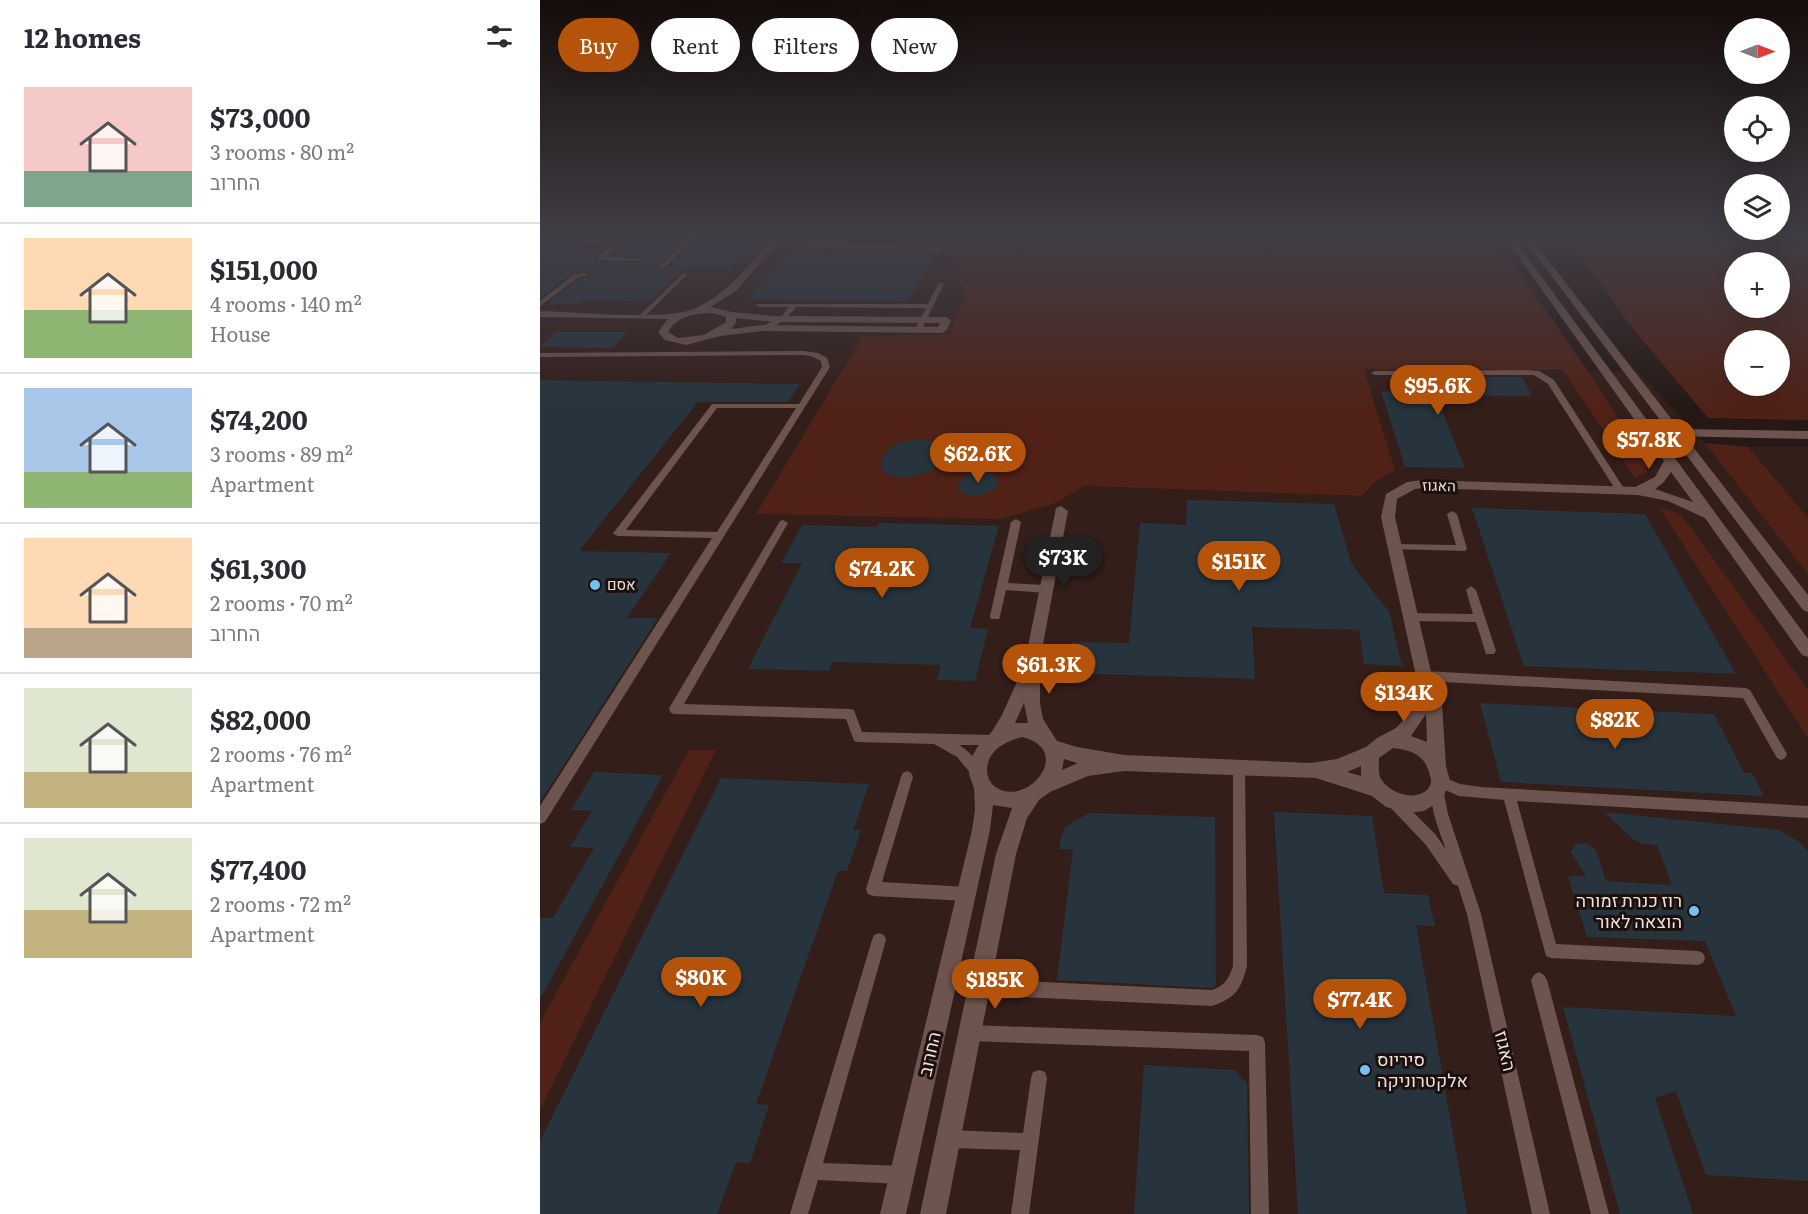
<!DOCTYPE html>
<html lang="en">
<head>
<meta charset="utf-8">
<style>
	:root { --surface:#fff; --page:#f2f2f3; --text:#2b2b33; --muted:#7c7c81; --line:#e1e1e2; --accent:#b45309 }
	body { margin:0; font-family:Literata,Heebo,serif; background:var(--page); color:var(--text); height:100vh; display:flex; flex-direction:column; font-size:22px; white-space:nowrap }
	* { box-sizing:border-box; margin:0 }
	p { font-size:20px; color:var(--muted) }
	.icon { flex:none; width:33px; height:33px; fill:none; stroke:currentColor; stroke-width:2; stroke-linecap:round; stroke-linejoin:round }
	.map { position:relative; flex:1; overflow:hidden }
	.side { display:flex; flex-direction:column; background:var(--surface); width:540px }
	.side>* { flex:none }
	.hud { position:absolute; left:18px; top:18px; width:570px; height:54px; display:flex; gap:12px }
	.needle { width:39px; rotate:90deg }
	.controls { position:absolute; left:1184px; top:18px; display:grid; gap:12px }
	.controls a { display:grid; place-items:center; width:66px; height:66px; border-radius:50%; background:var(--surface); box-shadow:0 6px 24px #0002; font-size:30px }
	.price { position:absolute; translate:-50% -51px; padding:0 14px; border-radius:21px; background:var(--accent); color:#fff; font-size:20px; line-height:39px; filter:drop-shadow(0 2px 3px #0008) }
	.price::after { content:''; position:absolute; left:50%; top:36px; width:18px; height:14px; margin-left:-9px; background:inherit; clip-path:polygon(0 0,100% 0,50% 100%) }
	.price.selected { background:#222; color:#fff }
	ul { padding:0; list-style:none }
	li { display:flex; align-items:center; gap:18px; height:150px; padding:0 24px }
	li+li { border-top:2px solid var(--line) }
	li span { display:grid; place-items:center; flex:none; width:168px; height:120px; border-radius:0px; color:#555 }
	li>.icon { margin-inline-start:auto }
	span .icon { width:72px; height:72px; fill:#fffc; stroke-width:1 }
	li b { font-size:26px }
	h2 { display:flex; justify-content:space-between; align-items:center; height:72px; padding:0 24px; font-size:26px }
	.chip { padding:0 21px; border-radius:27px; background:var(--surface); box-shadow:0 6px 24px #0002; font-size:21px; line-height:54px }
	.chip.selected { background:var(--accent); color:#fff }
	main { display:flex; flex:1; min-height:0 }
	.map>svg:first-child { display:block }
	.built { fill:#331e19 }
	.green { fill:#502217; fill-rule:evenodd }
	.building { fill:#27343e }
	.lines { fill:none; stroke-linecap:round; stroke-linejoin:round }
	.service { fill:#6e544e; fill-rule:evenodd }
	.minor { fill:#6e544e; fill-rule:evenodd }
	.tertiary { fill:#6e544e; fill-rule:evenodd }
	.poi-dot { fill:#72c1f5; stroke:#1d0f0c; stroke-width:2 }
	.labels { text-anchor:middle; stroke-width:6; stroke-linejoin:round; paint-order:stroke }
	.street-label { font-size:15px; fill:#ebe1de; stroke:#1d0f0c }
	.poi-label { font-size:15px; fill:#ebe1de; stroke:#1d0f0c; text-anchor:start }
	.near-poi-label { font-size:18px; fill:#ebe1de; stroke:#1d0f0c; text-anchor:end }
	.near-street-label { font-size:18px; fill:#ebe1de; stroke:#1d0f0c }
</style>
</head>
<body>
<main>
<section class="side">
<h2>12 homes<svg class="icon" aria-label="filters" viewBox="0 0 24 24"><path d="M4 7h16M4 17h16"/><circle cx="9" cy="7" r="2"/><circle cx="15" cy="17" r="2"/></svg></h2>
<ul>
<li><span style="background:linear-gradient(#f6c9c9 70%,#7fa58c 0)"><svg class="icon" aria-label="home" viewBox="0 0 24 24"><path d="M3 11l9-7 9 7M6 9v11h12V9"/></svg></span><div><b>$73,000</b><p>3 rooms · 80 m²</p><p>החרוב</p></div></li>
<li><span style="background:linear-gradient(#ffd9b3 60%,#8fb573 0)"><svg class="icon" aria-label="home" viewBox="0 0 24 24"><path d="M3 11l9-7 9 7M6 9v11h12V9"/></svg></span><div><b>$151,000</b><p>4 rooms · 140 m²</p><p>House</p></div></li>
<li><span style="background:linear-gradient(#a9c7e8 70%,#8fb573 0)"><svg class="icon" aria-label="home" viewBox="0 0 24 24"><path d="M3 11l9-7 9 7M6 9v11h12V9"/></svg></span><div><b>$74,200</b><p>3 rooms · 89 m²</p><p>Apartment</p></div></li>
<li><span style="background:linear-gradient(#ffd9b3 75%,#b9a48a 0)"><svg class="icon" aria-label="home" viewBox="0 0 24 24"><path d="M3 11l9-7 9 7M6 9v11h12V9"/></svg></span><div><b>$61,300</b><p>2 rooms · 70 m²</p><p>החרוב</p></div></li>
<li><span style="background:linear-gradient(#dfe7d0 70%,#c2b280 0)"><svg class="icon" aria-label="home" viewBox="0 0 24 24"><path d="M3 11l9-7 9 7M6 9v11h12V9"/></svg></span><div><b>$82,000</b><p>2 rooms · 76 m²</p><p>Apartment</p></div></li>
<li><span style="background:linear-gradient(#dfe7d0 60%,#c2b280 0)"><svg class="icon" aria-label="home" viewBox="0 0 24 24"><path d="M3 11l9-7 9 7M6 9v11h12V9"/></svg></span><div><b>$77,400</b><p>2 rooms · 72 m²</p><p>Apartment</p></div></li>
</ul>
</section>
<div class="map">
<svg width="1268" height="1214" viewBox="0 0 1268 1214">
	<rect width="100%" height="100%" fill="#261814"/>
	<!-- built -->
	<polygon class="built" points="0,238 405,238 403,239 426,296 409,334 323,336 516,503 544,486 822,496 835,482 855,470 824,369 1097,371 1165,443 1208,447 1268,447 1268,1214 0,1214"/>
	<!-- green -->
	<g class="green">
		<polygon points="405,238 955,238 1048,371 1108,464 1106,473 1095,478 1023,370 824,369 855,470 835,482 822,496 544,486 516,503 461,519 216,514 323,336 409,334 426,296 403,239"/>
		<path d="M1029,238h239v182l-100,-2 -79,-94zM1194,262h45v46h-45zM1194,340h45v46h-45z"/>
		<polygon points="1165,443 1208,447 1268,518 1268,574"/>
		<polygon points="1118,506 1140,514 1149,525 1268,690 1268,738"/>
		<polygon points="149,750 176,750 0,1110 0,1023"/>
	</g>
	<!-- building -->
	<g class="building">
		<polygon points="91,238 137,238 130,245 139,245 119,263 121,269 127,269 151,245 212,245 191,268 148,268 141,271 110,302 43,300 38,304 7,303 40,279 49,278 50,275 45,271 34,272 0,298 0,247 65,248 56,256 55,262 100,263 102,259 99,256 71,255"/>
		<polygon points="377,252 396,252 368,301 208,299 247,253 375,255"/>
		<polygon points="16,332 88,332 73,348 0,347"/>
		<polygon points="873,377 982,377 992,396 896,395 925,468 865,467 841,391 878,392"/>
		<polygon points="0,380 260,384 248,402 158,402 39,551 131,553 87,618 118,618 0,802"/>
		<polygon points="381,439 390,440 402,449 403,455 396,467 387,473 367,478 348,475 342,471 341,459 352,446 361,442"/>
		<polygon points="442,471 457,477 458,485 455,489 437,497 420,492 418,488 421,480 430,473"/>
		<polygon points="647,500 794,504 811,562 821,577 849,611 862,666 824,664 819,630 712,627 715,679 527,673 532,642 589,643 600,523 646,525"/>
		<polygon points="932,508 1105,514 1196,674 984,666"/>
		<polygon points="339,523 459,526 430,628 448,629 435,681 397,680 401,665 293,662 289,671 208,669 262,563 241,563 262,525 337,527"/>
		<polygon points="940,703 1174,714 1204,773 1212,773 1224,796 961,782"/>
		<polygon points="54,772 123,775 0,999 0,918 13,918 54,848 30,847 52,811 31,810"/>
		<polygon points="181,778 329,784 313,830 321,830 307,871 298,871 216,1104 229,1105 210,1163 196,1162 177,1214 0,1214 0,1141"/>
		<polygon points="734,812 832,816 844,893 888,895 895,926 876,925 927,1214 758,1214"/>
		<polygon points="1064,812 1239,830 1258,841 1268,851 1268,1181 1166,1175 1136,1091 1115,1098 1153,1214 1080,1214 1023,1007 1196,1016 1165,941 1047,937 1028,876 1046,876 1031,852 1036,844 1046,843 1056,850 1066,881 1132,885 1117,845 1103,844 1093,839"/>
		<polygon points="549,813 675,817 676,986 672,988 517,980 533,849 519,849 521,838 525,827"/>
		<polygon points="604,1065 694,1070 707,1083 709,1214 594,1214"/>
	</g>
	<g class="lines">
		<!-- service -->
		<g class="service">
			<polygon points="80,238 87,238 65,257 98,258 100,259 100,261 57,260 57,258"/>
			<polygon points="149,238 155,238 125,267 121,267 121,265"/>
			<polygon points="3,239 63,240 66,242 63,244 1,242 0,241"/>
			<polygon points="268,244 399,246 402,248 399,250 266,247 266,245"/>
			<polygon points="45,273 48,275 47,276 39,277 0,306 0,301 35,274"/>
			<polygon points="143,273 148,274 103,318 99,318 99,316"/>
			<path d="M401,282l3,2 -23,47 -6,-1 11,-22 -130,-1c-8,10 -25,27 -38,21l22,-10 9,-11h-30l-3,-2 1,-1h171l10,-20z"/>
			<path d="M264,351l14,2 9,5 3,9 -285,455 -5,2v-18l172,-268 -94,-2 -3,-1 -2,-2 2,-2 97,-127h87l23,-37 -1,-6 -8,-4 -9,-2 -264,2v-4zM177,408h79l-79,124 -91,-2z"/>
			<polygon points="987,370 999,371 1014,380 1085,490 1083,492 1077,492 1008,384 994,375 835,375 831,373 835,371"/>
			<polygon points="912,511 917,514 927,549 925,551 852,549 850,547 855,544 916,545 907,514"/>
			<polygon points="476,519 481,522 468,583 506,585 511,589 506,593 466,590 460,616 459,619 451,619 450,616 471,522"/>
			<path d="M243,520l5,3 -104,181 166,5 4,1 8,22 131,3 4,1 2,4 -2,4 -4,1h-34c11,7 19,16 24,27l-2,4 -4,2 -4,-2 -16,-19 -23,-13 -76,-2 -4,-1 -8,-22 -171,-5 -4,-1 -2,-4 2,-4 109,-184z"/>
			<polygon points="931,586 936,590 956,651 954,654 946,654 936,622 871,621 867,620 866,617 867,614 871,613 933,614 926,590"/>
			<polygon points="884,671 1206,688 1210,690 1247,754 1245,758 1241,760 1237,758 1203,698 884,681 880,679 878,676 880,673"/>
			<path d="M699,762l4,2 2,4 2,198c-6,23 -11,32 -35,40l-232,-11 -5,-3 -3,-5 3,-5 5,-3 232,11c13,-4 17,-12 21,-24v-198l2,-4z"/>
			<polygon points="367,771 371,773 373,777 342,882 427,887 432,889 434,894 432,899 427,901 333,896 328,894 326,889 361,777 363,773"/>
			<path d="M901,776l19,8 21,3 327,19v12l-291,-17 39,143 142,7 5,2 2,5 -2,5 -5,2 -147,-7 -5,-2 -42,-156 -45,-4 -16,-7 5,25 33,100 69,300h-18l-65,-300 -9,-28 -5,-2 -27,-39 -36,-38 -1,-4 1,-4 5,-2 5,2 36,36 10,15c-5,-16 -19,-47 -13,-62l4,-2 -2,-4 2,-4z"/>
			<polygon points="339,933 344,935 346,940 283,1163 362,1166 368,1169 371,1175 368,1181 362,1184 278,1180 268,1214 250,1214 332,940 334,935"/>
			<polygon points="999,972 1004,975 1007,980 1069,1214 1051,1214 991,980 994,975"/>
			<polygon points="430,1025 717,1035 723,1037 725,1043 729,1214 711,1214 709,1051 430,1041 424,1039 422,1033 424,1027"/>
			<polygon points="499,1070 505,1072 507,1078 489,1214 471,1214 480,1150 409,1148 403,1145 400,1139 403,1133 409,1130 483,1133 491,1078 493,1072"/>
		</g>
		<!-- minor -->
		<g class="minor">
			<path d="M233,238h9l-46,53 -26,16 22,5 42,4 172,1 5,3 -4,10 -5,3 -180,-2 -42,5 -34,9 -21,-5 -7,-8 10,-13 -128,-2v-6c32,1 132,10 156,-3 32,-15 54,-44 77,-70zM173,313l13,4v5l-22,13 -26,3 -10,-6c9,-16 28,-19 45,-19zM196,318l38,4 166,1 -2,4 -176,-2 -31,4 5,-6z"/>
			<polygon points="1136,429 1268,431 1268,439 1132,436 1132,430"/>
			<path d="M883,480l215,7 6,4 -6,4 -215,-7 -8,1 -18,10 -2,18 37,159 10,28 4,62 4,15 -8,19 -18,11 -15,2 -23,-6 -14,-11 -56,-18 -192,-7 -36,5 -38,16 -11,8 -12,18 -11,36 -70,360h-26l76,-360 16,-46 -19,-3 -3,25 -84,384h-26l92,-384 3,-20 -1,-22 -5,-14 1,-14 11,-19 10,-8 11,-18 22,-49 32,-158 5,-2 7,5 -28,149v43l3,16 14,22 20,6 47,8 187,8 26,-4 29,-12 11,-9 19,-10 12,-13 4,-10 4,-29 -35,-159 5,-23 21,-12zM484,703l4,20h-13zM886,714l1,28 -16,-6zM482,737c53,13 6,70 -25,51 -7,-4 -10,-11 -10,-19 2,-20 18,-27 35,-32zM853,748c20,2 33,8 37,28 2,5 1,9 -2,13 -14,14 -41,3 -48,-12 -2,-6 -1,-13 -1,-19zM524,759l13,4h1l-16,7zM821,766v10l-14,-4z"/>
		</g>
		<!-- tertiary -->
		<g class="tertiary">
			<path d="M965,238h8l295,401v18l-6,-2 -97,-137 -37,-17 -35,-7 -1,-3 1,-3 22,-11 9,-16zM1131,472l22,30 -38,-13 9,-7z"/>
			<polygon points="983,238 991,238 1268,595 1268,612 1263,610"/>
		</g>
	</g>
	<!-- sky -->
	<linearGradient id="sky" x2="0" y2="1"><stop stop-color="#150d0b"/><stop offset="0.58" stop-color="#413d45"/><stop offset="1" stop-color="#413d45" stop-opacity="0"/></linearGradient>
	<rect width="1268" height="408" fill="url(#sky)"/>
	<!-- markers -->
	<g class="poi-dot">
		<circle cx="55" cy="585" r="6"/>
		<circle cx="1154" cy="911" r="6"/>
		<circle cx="825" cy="1070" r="6"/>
	</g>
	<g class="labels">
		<!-- street labels -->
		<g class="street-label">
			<text transform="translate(899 486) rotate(1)" y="5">האגוז</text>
		</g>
		<!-- poi labels -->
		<g class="poi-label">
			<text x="67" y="590">אסם</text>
		</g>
		<!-- near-poi labels -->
		<g class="near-poi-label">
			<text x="1142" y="907">רוז כנרת זמורה<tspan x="1142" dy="21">הוצאה לאור</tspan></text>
			<text x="837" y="1066" text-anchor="start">סיריוס<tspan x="837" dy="21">אלקטרוניקה</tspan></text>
		</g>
		<!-- near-street labels -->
		<g class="near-street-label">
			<text transform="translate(965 1051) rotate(77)" y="6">האגוז</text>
			<text transform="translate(390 1054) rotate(-77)" y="6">החרוב</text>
		</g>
	</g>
</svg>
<div class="controls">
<a><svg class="needle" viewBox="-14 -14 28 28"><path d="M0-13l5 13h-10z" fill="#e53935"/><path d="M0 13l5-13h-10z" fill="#7c7c81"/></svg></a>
<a><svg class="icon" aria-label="locate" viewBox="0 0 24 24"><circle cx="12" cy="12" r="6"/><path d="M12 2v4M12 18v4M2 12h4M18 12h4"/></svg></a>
<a><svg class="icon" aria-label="layers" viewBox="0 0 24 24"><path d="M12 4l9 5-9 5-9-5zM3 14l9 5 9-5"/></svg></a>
<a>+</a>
<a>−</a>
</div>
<b class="price" style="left:898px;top:416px">$95.6K</b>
<b class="price" style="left:1109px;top:470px">$57.8K</b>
<b class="price" style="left:438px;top:484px">$62.6K</b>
<b class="price selected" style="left:523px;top:588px">$73K</b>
<b class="price" style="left:699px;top:592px">$151K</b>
<b class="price" style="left:342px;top:599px">$74.2K</b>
<b class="price" style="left:509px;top:695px">$61.3K</b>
<b class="price" style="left:864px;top:723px">$134K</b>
<b class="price" style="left:1075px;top:750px">$82K</b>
<b class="price" style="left:161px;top:1008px">$80K</b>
<b class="price" style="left:455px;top:1010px">$185K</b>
<b class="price" style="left:820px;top:1030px">$77.4K</b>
<div class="hud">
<a class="chip selected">Buy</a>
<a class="chip">Rent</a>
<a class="chip">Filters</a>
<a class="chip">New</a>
</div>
</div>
</main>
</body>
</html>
